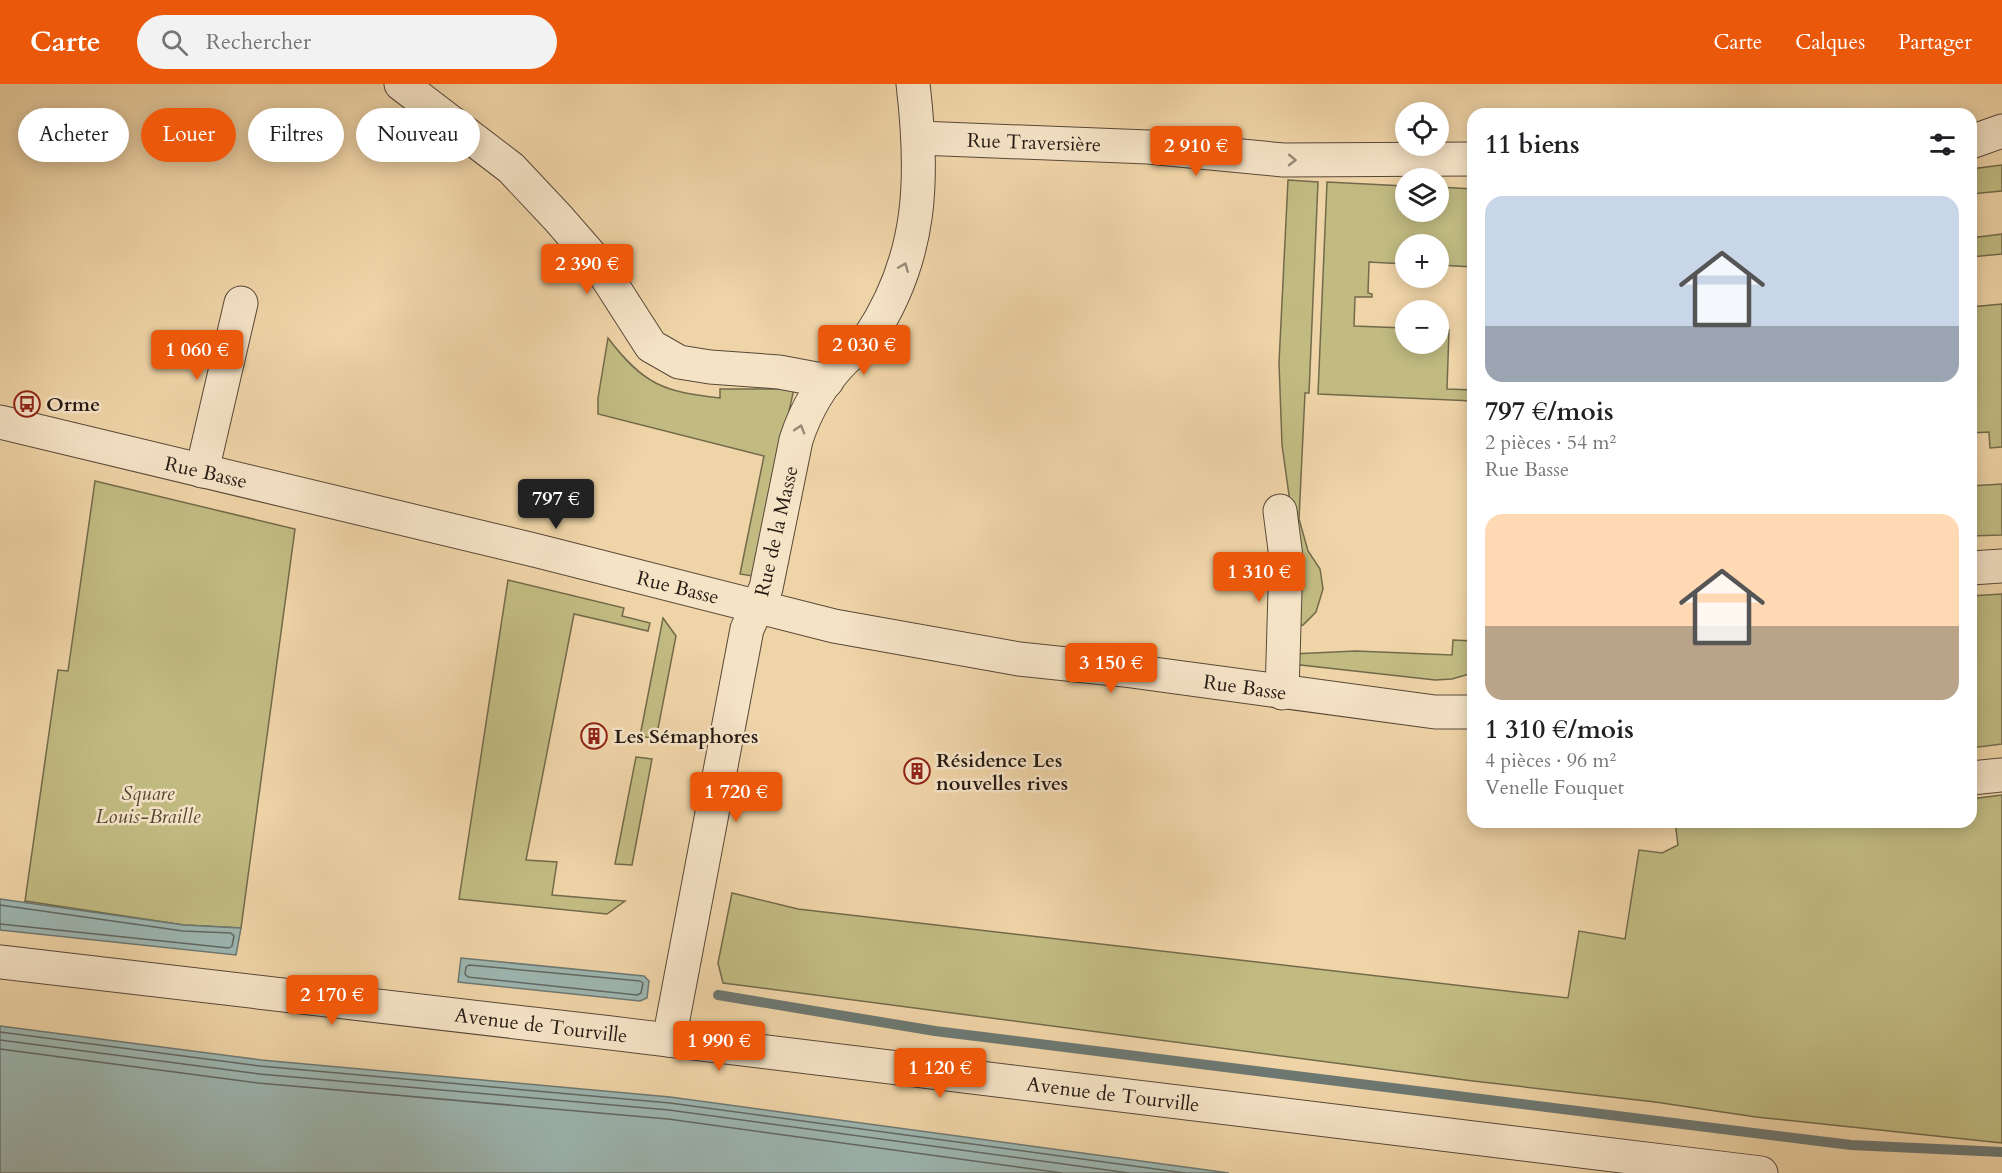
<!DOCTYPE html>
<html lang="fr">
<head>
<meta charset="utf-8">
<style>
	:root { --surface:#fff; --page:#f2f2f2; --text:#202124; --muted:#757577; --accent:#ea580c }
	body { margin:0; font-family:Cardo,serif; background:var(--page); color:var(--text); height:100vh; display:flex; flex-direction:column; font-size:22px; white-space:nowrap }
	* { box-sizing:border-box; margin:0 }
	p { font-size:20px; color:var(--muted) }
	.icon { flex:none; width:33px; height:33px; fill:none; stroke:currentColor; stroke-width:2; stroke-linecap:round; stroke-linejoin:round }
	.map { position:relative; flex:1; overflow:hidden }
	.sheet { position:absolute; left:1467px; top:24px; width:510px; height:720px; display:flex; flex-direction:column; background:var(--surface); border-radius:18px; box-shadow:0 3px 15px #0003 }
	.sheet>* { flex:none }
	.guide { position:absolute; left:18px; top:24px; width:570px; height:54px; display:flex; gap:12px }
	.tools { position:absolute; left:1395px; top:18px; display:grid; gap:12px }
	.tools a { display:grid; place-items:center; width:54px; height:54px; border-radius:50%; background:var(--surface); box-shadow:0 3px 15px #0003; font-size:30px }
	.price { position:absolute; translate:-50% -51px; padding:0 14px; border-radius:6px; background:var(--accent); color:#fff; font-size:20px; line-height:39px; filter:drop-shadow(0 2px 3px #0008) }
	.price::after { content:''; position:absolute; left:50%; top:36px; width:18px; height:14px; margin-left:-9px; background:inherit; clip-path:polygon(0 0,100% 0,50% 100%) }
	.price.current { background:#222; color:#fff }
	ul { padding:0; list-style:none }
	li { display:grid; align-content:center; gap:12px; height:318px; padding:0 18px }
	li span { display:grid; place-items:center; height:186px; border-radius:18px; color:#555 }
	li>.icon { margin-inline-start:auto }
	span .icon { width:108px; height:108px; fill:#fffc; stroke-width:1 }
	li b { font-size:26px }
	h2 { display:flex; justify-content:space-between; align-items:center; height:72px; padding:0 18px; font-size:26px }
	.pill { padding:0 21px; border-radius:27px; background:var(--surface); box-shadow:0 3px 15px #0003; font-size:21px; line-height:54px }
	.pill.current { background:var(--accent); color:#fff }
	header { display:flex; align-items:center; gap:36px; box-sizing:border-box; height:84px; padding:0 30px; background:var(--accent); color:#fff }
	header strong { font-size:28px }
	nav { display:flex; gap:33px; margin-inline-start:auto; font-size:21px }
	.search { width:420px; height:54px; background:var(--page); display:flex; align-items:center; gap:15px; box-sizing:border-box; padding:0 21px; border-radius:33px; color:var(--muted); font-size:22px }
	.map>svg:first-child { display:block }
	.green { fill:#c1bb82; stroke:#736a4b; stroke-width:1.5 }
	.water { fill:#9db6b1; stroke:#6d7872; stroke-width:1.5 }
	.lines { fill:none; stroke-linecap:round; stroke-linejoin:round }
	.shore { stroke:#616862; stroke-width:1.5 }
	.stream { stroke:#6d7872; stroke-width:10 }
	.minor-casing { stroke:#584839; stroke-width:35 }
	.minor { stroke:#f5e3c6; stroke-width:33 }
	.oneway { stroke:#978976 }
	.labels { text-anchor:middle; stroke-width:5; stroke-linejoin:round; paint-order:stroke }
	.street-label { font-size:20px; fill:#251a14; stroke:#f5e3c6 }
	.poi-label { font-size:20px; font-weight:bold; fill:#251a14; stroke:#f5e3c6; text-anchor:start }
	.park-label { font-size:20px; font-style:italic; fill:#544a35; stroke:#f5e3c6 }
</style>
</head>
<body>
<header>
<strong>Carte</strong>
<div class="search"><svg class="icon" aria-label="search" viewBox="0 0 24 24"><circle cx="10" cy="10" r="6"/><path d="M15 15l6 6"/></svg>Rechercher</div>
<nav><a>Carte</a><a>Calques</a><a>Partager</a></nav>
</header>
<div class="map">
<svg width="2002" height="1089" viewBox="0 0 2002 1089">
	<rect width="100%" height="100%" fill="#efd4a7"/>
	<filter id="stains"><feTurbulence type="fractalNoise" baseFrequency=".00333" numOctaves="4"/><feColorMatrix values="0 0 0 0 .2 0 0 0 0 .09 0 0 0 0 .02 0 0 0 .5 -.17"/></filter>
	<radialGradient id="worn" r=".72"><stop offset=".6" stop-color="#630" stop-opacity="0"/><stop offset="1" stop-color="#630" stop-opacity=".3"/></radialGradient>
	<!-- green -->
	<g class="green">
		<polygon points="2002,81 2002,107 1971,110 1971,85"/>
		<polygon points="1288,96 1318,98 1309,309 1305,309 1299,435 1308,467 1320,485 1323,505 1316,528 1303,541 1294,543 1295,454 1282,361 1279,279"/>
		<polygon points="1327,98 1405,102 1406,128 1438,128 1439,103 1473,105 1473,183 1439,181 1438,160 1406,160 1405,180 1369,178 1368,209 1372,210 1372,213 1355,213 1354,242 1405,244 1406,260 1438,260 1439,246 1449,246 1447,305 1473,306 1473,317 1318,310"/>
		<polygon points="2002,150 2002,170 1971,173 1971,154"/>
		<polygon points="2002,220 2002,363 1990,364 1989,348 1971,349 1971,223"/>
		<path d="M608,254c35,46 55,54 112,60v-9h74l-42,187 -12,-2 24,-118 -166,-42v-16z"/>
		<polygon points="95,397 295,445 241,844 184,841 25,817 58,586 68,587"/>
		<polygon points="2002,400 2002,451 1971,452 1971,402"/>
		<polygon points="508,496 624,524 622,532 650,539 648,547 574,530 526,776 557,778 552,811 625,817 607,830 459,815"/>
		<polygon points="2002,510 2002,660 1971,664 1971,512"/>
		<polygon points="663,534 676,552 656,655 640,652"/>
		<polygon points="1453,556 1473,557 1473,589 1452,595 1435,596 1292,580 1292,570 1356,567 1452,571"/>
		<polygon points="636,673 652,675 632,781 615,780"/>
		<polygon points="2002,711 2002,1059 1756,1033 1655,1018 1473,997 723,899 718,879 732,809 798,825 1568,914 1579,847 1625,855 1639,766 1662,769 1678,761 1675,738 1971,738 1971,715"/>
	</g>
	<!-- water -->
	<g class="water">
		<polygon points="0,815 184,841 241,844 236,871 0,846"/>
		<polygon points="461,874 644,892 649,897 647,914 640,917 458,898"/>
		<polygon points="0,942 261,976 670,1013 1229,1089 0,1089"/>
	</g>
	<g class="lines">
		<!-- shore -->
		<g class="shore">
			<polyline points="0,821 183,847 231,849 234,852 232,862 229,864 0,840"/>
			<polygon points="469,881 640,897 643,899 641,909 637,911 468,893 465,890 466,883"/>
			<polyline points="0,948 260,982 670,1019 1185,1089"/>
			<polyline points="0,956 259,990 669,1026 1129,1089"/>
			<polyline points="0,965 258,999 668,1035 1062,1089"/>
		</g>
		<!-- stream -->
		<polyline class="stream" points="718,911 935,947 1851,1061 2002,1068"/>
		<!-- minor casing -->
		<g class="minor-casing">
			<g id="minor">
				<polyline points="401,0 511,84 558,134 599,181 651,262 679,278 710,283 779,288 827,297"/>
				<polyline points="919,54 1148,63 1283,76 1473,75"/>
				<polyline points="1971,58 2002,47"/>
				<polyline points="0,338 538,467 834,542 1019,575 1124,586 1435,628 1473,628"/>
				<polyline points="202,387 241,219"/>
				<polyline points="1280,427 1286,473 1282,609"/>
				<polyline points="1971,484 2002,482"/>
				<polyline points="1971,694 2002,691"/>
				<polyline points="0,878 611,949 1761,1089"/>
				<path d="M669,956l78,-411 19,-41 30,-148c10,-31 26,-58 49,-81 7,-7 18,-12 24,-21 54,-81 55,-161 44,-254"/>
			</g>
		</g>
		<!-- minor -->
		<use href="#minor" class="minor"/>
	</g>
	<!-- one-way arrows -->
	<defs><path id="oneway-chevron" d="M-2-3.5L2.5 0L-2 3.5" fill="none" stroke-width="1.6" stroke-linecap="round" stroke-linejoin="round" transform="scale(1.5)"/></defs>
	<g class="oneway">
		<use href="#oneway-chevron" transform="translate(1292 76) rotate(1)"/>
		<use href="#oneway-chevron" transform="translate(904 183) rotate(-68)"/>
		<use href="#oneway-chevron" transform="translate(800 345) rotate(-73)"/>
	</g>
	<!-- icons -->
	<defs>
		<g id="bus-ring" transform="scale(1.35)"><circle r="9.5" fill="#f5e3c6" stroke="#8f2418" stroke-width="1.5"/><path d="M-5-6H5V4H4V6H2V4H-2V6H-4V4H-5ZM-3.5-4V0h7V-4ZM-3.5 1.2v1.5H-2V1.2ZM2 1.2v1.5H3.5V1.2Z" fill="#8f2418"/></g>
		<g id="building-ring" transform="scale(1.35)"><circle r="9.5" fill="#f5e3c6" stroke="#8f2418" stroke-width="1.5"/><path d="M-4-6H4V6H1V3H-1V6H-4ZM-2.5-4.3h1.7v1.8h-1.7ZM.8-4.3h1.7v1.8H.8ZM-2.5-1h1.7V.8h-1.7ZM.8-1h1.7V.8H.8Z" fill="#8f2418"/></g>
	</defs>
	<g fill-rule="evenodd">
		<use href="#bus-ring" x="27" y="320"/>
		<use href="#building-ring" x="594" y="652"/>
		<use href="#building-ring" x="917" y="687"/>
	</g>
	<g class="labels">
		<!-- street labels -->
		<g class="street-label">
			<text transform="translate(1034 58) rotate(2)" y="7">Rue Traversière</text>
			<text transform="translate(206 388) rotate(13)" y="7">Rue Basse</text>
			<text transform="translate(776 447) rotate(-77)" y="7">Rue de la Masse</text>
			<text transform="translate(678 503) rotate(14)" y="7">Rue Basse</text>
			<text transform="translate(1245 603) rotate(8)" y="7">Rue Basse</text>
			<text transform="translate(541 941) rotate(7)" y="7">Avenue de Tourville</text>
			<text transform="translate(1113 1010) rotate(7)" y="7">Avenue de Tourville</text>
		</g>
		<!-- poi labels -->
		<g class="poi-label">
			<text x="46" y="327">Orme</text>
			<text x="614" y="659">Les Sémaphores</text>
			<text x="936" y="683">Résidence Les<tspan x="936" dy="23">nouvelles rives</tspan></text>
		</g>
		<!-- park labels -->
		<g class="park-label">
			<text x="148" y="716">Square<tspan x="148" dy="23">Louis-Braille</tspan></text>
		</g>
	</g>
	<rect width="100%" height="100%" filter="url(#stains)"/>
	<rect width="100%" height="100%" fill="url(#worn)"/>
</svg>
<div class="tools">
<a><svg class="icon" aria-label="locate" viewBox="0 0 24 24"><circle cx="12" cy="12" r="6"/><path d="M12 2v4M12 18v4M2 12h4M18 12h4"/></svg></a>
<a><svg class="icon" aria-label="layers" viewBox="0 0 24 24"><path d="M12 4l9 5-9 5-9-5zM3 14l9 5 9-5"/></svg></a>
<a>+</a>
<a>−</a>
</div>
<b class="price" style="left:1196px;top:93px">2 910 €</b>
<b class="price" style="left:587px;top:211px">2 390 €</b>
<b class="price" style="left:864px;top:292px">2 030 €</b>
<b class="price" style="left:197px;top:297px">1 060 €</b>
<b class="price current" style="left:556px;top:446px">797 €</b>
<b class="price" style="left:1259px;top:519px">1 310 €</b>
<b class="price" style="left:1111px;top:610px">3 150 €</b>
<b class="price" style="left:736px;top:739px">1 720 €</b>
<b class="price" style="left:332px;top:942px">2 170 €</b>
<b class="price" style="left:719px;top:988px">1 990 €</b>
<b class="price" style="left:940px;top:1015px">1 120 €</b>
<div class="guide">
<a class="pill">Acheter</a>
<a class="pill current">Louer</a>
<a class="pill">Filtres</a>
<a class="pill">Nouveau</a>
</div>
<section class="sheet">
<h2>11 biens<svg class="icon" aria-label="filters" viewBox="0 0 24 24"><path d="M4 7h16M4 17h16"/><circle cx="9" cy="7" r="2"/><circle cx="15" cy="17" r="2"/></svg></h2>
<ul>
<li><span style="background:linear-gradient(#c9d6e8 70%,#9aa5b1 0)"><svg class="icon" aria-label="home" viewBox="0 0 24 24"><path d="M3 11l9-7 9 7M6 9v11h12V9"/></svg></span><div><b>797 €/mois</b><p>2 pièces · 54 m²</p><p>Rue Basse</p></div></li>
<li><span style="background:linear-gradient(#ffd9b3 60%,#b9a48a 0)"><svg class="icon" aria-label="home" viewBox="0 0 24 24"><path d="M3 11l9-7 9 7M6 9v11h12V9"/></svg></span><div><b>1 310 €/mois</b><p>4 pièces · 96 m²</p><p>Venelle Fouquet</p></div></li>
</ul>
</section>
</div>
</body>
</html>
